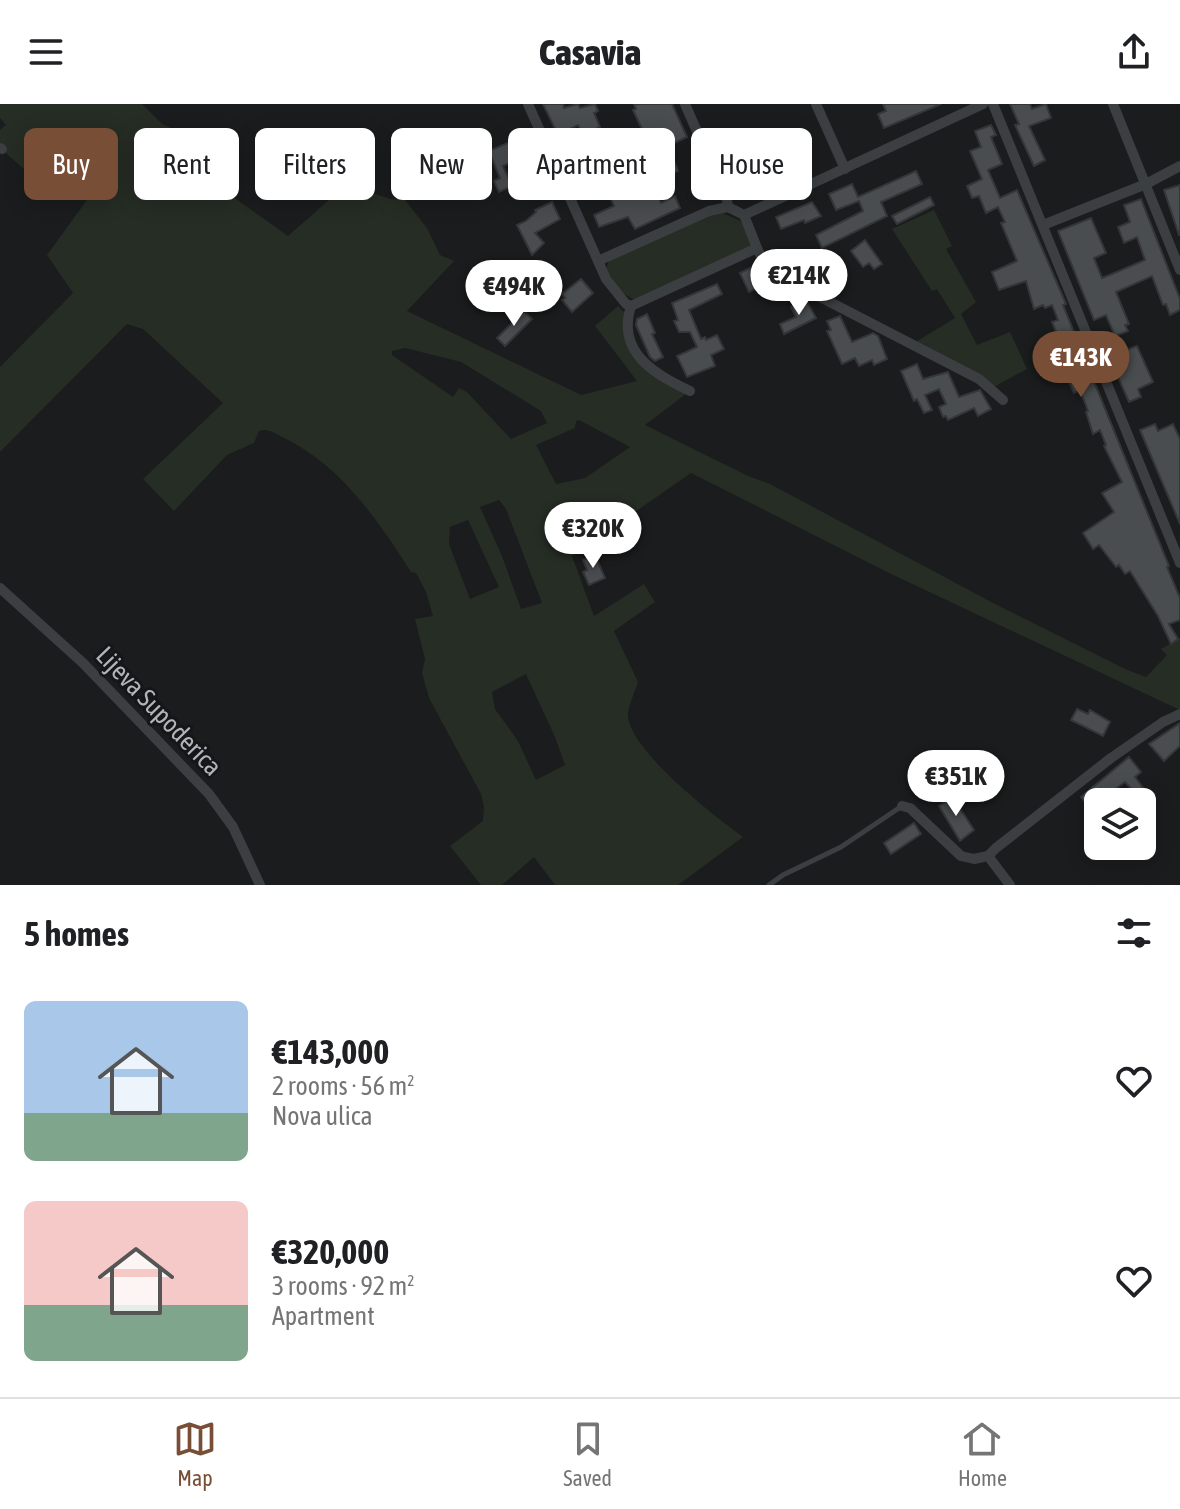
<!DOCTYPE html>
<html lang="en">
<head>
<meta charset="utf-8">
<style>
	:root { --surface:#fff; --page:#f2f2f2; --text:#202124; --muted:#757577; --line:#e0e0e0; --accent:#784f36 }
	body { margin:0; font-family:"Asap Condensed",sans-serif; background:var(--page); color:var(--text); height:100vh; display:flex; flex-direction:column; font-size:30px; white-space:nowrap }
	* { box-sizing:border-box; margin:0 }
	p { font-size:26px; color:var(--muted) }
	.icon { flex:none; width:44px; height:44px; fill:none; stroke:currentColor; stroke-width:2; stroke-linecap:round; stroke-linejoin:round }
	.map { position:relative; height:781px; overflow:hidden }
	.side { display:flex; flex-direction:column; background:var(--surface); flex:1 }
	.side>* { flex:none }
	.hud { position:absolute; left:24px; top:24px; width:1132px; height:72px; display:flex; gap:16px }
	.buttons { position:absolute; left:1084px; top:684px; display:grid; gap:16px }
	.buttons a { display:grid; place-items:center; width:72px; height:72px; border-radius:12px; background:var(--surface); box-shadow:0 4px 20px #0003; font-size:40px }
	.price { position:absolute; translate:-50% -68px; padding:0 18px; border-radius:28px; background:#fff; color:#222; font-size:26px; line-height:52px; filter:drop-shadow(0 2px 4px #0008) }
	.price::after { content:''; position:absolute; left:50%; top:48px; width:24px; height:18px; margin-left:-12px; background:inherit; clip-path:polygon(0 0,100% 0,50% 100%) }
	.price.current { background:var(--accent); color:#fff }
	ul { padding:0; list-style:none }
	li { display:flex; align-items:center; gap:24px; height:200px; padding:0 24px }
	li span { display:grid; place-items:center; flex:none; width:224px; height:160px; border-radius:12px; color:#555 }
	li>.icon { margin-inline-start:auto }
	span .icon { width:96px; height:96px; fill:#fffc; stroke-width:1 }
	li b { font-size:34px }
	h2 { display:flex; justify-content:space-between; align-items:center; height:96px; padding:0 24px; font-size:34px }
	.pill { padding:0 28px; border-radius:12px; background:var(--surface); box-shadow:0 4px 20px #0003; font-size:28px; line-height:72px }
	.pill.current { background:var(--accent); color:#fff }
	header { display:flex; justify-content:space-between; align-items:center; height:104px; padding:0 24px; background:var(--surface); font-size:36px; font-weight:800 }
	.dock { display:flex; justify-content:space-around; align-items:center; height:112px; border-top:2px solid var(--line); background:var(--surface); font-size:22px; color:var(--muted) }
	.dock a { display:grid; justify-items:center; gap:4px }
	.dock .current { color:var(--accent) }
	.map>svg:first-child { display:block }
	.green { fill:#262d25; fill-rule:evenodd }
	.building { fill:#4a4d4f; stroke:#353639; stroke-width:2 }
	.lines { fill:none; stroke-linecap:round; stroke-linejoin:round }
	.service { stroke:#3c3f42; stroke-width:5 }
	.minor { stroke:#3c3f42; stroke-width:10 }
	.labels { text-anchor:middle; stroke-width:6; stroke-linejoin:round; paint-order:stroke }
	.street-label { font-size:26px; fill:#afb6bb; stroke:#161618 }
</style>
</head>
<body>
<header><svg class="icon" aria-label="menu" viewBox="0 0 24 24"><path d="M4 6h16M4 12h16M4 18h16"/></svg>Casavia<svg class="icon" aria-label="share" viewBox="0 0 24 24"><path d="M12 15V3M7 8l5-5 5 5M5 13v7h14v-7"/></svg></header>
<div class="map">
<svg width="1180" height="781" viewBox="0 0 1180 781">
	<rect width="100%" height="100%" fill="#1b1c1d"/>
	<!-- green -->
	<g class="green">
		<path d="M0,0h142l20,20 34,15v25l8,12 84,60 59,-52 43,15 15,1 22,28 13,27 14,6 -47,50 174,84 56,-14 -42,-55 23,-20 10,10c1,46 28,55 62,75l-45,34 103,51 22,8 227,121 130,65 19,7 21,-22 -6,-6 19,-11v72l-291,-137 -198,-100 -82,57 6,10 -43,16 22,60 50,-32 11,18 -41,29 24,51c-3,10 -11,26 -10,35 4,35 86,99 115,120l-65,48h-123l-21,-28 -32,28h-21l-31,-39 33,-25 1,-14 -3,-13 -52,-96 -7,-25 3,-14 -10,-40 18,-3 -7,-24 -10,-19 -5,-1c-34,-53 -70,-107 -129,-135 -8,-4 -14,-9 -23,-6l-5,12 -27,12 -53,56 -31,-32 80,-76 -80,-74 -16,-5 -127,128v-85l73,-74 -26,-38 40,-55 -62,-30 -25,-22v-18l6,-5 -6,-7zM405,244l56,14 80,49 6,12 -36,16 -44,-47 -8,-4 -6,9 -61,-42v-4zM579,316l51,27 -45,31 -29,6 -20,-39 39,-17 1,-7zM499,396l7,9 36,94 -21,6 -19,-53 -22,-49zM468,416l31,67 -29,12 -21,-55 1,-17zM526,570l29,63 10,28 -29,15 -18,-39 -23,-32 -3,-17z"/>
		<polygon points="934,106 952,142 946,145 976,198 961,210 977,241 1010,228 1027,265 990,285 911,241 955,214 937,185 932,187 892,125"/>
		<path d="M722,109l19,8 11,25 -116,54c-14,-4 -24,-19 -30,-31l4,-11 95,-42z"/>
	</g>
	<!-- building -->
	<g class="building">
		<polygon points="543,0 563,0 564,4 578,0 580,4 595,0 598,7 594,9 600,23 591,27 612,71 620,94 652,79 661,99 675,92 680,104 635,125 628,113 599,123 594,111 614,102 607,86 586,95 565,47 586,38 578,21 558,31"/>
		<polygon points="634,0 672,0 687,33 668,42 678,67 670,70 656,37 649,40 633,6 636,5"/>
		<polygon points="883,0 941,0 884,24 878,10 886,7"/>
		<polygon points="1010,0 1030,0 1032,5 1046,0 1051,14 1029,22 1045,56 1034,62 1015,21 1019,20"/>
		<polygon points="991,21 996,31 991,33 1002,60 988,66 1000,94 1017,86 1066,200 1063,201 1080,243 1169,462 1167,463 1180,494 1180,516 1169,520 1178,535 1171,540 1158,512 1130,467 1125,470 1119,461 1116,463 1099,441 1093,445 1083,429 1114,408 1102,389 1122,378 1104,342 1106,341 1100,326 1093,330 1086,308 1088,307 1080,286 1074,289 1069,279 1075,276 1060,244 1046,250 1043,242 1059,235 1052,218 1058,216 1052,201 1045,204 1043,201 1034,205 1026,177 999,186 992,168 1017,157 1001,119 1005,118 998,103 986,109 979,92 972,94 967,82 982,75 970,47 981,43 975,27"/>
		<polygon points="521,33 528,51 503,62 512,82 499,88 494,77 500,74 489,47"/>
		<polygon points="916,67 922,80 881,98 887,112 822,144 816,131 863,107 859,97 836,106 829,90 852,80 858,93"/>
		<polygon points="1180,81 1180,131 1179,131 1164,86"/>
		<polygon points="930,93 934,101 897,120 892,112"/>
		<polygon points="1141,95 1180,195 1180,206 1170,211 1166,200 1163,201 1152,172 1116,188 1129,220 1125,221 1128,227 1115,232 1106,211 1094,216 1058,127 1091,114 1106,149 1094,154 1102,174 1112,170 1145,156 1137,133 1124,139 1118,123 1130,118 1124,101"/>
		<polygon points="552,98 560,115 535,129 544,139 532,151 517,121 526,117 536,108 535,106"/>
		<polygon points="812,98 821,112 805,119 804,116 781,125 776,113"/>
		<polygon points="865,136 882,160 874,165 869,159 863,163 851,147"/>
		<polygon points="808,156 815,165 797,180 792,181 783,170 793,162 796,166"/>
		<polygon points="756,161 764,181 749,188 740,169"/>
		<polygon points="581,175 593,189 572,208 562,196 565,194 562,190"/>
		<polygon points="717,180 722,190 689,206 701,235 705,233 706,236 717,231 724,245 711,251 715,262 687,273 677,252 697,243 690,228 679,228 674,217 678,216 672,199"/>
		<polygon points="806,196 816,214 784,230 780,220 796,213 791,203"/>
		<polygon points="524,207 532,215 505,242 497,234"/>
		<polygon points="647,210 655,229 652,230 663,253 655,257 650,253 636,221 637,215"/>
		<polygon points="840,212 852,238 873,229 878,232 887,255 874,261 872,256 859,262 855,254 842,260 827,227 831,226 827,217"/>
		<polygon points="1120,240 1123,247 1137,242 1153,278 1138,285 1141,293 1129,298 1106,246"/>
		<polygon points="917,260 923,275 948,268 959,293 980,286 991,305 978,312 974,304 948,316 946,312 943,313 939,303 946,300 939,285 925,291 932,306 924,309 917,295 914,297 901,267"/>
		<polygon points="1155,320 1158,327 1173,320 1180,335 1180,420 1140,326"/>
		<polygon points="595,451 605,474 589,481 583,468 587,466 583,456"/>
		<polygon points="1077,605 1088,610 1090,606 1110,618 1103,632 1071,616"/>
		<polygon points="1180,619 1180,642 1164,657 1149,640"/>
		<polygon points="1129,653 1141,668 1135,673 1144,685 1137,691 1125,678 1106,692 1111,698 1098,698 1098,704 1092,708 1081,693"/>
		<polygon points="952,692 974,726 960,737 939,702"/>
		<polygon points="914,719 921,730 891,750 884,739"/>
	</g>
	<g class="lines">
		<!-- service -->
		<polyline class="service" points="769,781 783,771 841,743 902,702"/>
		<!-- minor -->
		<g class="minor">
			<polyline points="528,0 598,157"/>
			<polyline points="685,0 727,96 728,103"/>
			<polyline points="816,0 845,65"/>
			<polyline points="993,0 1180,459"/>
			<polyline points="1113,0 1180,166"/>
			<polyline points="0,44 2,45"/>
			<polygon points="728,103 744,111 757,144 631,202 626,200 606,175 598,157 709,107"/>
			<polyline points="744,111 983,0"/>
			<polyline points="1043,121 1146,80 1180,62"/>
			<polyline points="757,144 772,175 783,189 808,188 826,196 979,275 1003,296"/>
			<path d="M631,202c-15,47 24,68 59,85"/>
			<polyline points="0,484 83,559 209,690 233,723 260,781"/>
			<polyline points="902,702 910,704 961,752 974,755 988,752"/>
			<polyline points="1010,781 988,752 996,744 1111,654 1163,618 1180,610"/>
		</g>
	</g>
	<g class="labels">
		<!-- street labels -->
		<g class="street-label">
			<text transform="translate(159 607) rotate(46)" y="9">Lijeva Supoderica</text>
		</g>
	</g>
</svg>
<div class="buttons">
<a><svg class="icon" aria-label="layers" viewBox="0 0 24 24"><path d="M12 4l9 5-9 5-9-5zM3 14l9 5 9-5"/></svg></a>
</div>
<b class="price" style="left:799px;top:213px">€214K</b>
<b class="price" style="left:514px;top:224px">€494K</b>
<b class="price current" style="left:1081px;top:295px">€143K</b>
<b class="price" style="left:593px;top:466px">€320K</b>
<b class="price" style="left:956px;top:714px">€351K</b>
<div class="hud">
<a class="pill current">Buy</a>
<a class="pill">Rent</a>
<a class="pill">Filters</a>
<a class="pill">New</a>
<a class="pill">Apartment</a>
<a class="pill">House</a>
</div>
</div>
<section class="side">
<h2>5 homes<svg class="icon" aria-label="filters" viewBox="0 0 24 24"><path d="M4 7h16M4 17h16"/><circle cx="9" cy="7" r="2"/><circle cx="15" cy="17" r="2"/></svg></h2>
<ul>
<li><span style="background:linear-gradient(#a9c7e8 70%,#7fa58c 0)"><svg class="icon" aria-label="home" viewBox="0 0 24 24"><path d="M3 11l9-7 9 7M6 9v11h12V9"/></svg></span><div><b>€143,000</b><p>2 rooms · 56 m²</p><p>Nova ulica</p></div><svg class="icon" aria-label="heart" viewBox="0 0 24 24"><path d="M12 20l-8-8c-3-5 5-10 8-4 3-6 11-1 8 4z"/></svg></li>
<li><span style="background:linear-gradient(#f6c9c9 65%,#7fa58c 0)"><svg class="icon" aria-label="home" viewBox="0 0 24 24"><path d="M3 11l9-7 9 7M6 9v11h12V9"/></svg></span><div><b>€320,000</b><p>3 rooms · 92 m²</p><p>Apartment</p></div><svg class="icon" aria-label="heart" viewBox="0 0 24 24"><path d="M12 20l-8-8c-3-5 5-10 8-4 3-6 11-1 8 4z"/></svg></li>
</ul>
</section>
<nav class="dock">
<a class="current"><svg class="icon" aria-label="map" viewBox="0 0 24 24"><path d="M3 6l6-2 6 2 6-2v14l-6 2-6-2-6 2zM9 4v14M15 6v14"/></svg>Map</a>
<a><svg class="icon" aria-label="saved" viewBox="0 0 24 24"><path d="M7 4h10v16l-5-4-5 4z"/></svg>Saved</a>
<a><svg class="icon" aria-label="home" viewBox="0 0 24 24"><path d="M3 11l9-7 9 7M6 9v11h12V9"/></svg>Home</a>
</nav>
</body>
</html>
